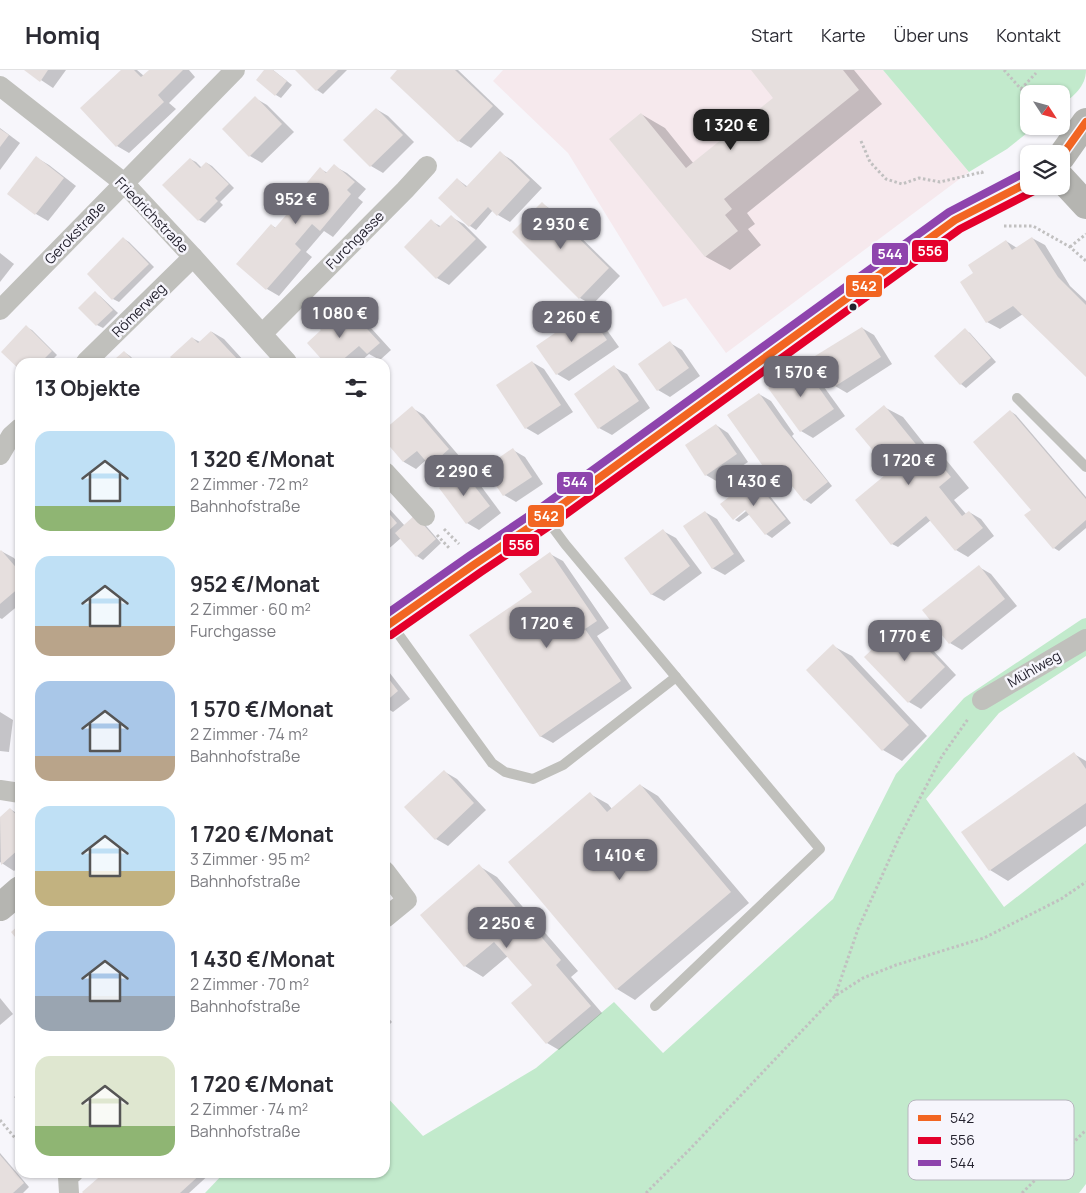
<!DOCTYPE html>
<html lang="de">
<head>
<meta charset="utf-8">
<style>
	:root { --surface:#fff; --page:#f2f2f3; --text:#2b2b33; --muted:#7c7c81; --line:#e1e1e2; --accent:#6e6c76 }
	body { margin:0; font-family:Manrope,sans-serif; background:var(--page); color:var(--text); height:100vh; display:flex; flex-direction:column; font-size:19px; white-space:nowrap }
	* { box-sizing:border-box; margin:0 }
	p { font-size:16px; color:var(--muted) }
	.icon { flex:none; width:28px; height:28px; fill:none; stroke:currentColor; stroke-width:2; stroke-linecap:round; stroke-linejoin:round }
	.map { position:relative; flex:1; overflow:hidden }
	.drawer { position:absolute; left:15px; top:288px; width:375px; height:820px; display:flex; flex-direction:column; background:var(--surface); border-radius:15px; box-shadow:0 1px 4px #0004 }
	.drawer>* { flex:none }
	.needle { width:32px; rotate:126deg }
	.controls { position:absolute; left:1020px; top:15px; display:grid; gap:10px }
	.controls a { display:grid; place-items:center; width:50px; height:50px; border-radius:10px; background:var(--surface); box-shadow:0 1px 4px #0004; font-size:25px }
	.price { position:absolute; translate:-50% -42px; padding:0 11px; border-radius:10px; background:var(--accent); color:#fff; font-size:16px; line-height:32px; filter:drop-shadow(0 1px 2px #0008) }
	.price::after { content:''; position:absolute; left:50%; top:30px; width:15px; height:11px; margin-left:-8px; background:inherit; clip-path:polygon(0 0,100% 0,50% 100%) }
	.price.active { background:#222; color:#fff }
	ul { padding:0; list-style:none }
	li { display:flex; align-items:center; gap:15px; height:125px; padding:0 20px }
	li span { display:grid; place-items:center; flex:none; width:140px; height:100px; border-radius:15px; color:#555 }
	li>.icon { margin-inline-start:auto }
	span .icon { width:60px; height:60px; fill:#fffc; stroke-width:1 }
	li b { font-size:21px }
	h2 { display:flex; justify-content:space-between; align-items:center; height:60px; padding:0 20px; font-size:21px }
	header { display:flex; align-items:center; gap:30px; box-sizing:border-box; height:70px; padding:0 25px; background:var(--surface); border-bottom:1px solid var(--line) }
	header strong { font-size:24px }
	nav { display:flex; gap:28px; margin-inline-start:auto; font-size:18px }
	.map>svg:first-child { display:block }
	.education { fill:#f6e9ed }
	.green { fill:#c2eacc }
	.shadow { fill:#0003 }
	.building { fill:#e6dfde }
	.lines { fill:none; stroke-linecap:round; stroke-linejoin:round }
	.path { stroke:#c1c0c0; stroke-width:3; stroke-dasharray:2.5 2.5; stroke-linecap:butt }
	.lane { stroke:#c0c0bc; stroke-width:10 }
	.street { stroke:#c0c0bc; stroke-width:20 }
	.secondary { stroke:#b5b5b1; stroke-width:28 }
	.bus-1-casing { stroke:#f6f5fc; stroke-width:11 }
	.bus-2-casing { stroke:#f6f5fc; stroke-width:11 }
	.bus-3-casing { stroke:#f6f5fc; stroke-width:11 }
	.bus-1 { stroke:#f26522; stroke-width:8 }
	.bus-2 { stroke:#e4002b; stroke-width:8 }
	.bus-3 { stroke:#8e44ad; stroke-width:8 }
	.bus-dot { fill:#24222e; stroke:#f6f5fc; stroke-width:2 }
	.labels { text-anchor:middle; stroke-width:5; stroke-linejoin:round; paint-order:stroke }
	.street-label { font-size:14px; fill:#24222e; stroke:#f6f5fc }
	.key { fill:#f6f5fc; stroke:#b7b6be; stroke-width:1 }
	.key-label { font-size:14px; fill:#24222e }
	.line-badge { stroke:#f6f5fc; stroke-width:2 }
	.badge-label { font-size:14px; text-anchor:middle; font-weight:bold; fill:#fff }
</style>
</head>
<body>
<header>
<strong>Homiq</strong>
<nav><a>Start</a><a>Karte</a><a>Über uns</a><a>Kontakt</a></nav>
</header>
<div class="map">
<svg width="1086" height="1123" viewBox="0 0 1086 1123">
	<rect width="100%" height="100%" fill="#f7f6fb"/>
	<!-- education -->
	<polygon class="education" points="503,0 883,0 969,102 726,283 686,228 663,237 568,83 493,11"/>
	<!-- green -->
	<g class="green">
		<path d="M883,0h203c0,17 -13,26 -25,36v-12h-21l-5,-5 -15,12 9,10v15h7l-29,23 -38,23z"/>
		<polygon points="1086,548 1086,586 999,643 926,729 1004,837 1086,773 1086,1114 1079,1123 205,1123 224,1103 385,1102 385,1025 423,1066 536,998 614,932 663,983 833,829 896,704 964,628 1082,549"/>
	</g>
	<!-- shadow -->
	<g class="shadow">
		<polygon points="26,0 66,0 53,18"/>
		<polygon points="123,0 137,0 144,6 150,0 189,0 195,7 169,33 176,39 129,83 117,76 82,39"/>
		<polygon points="265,0 273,0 292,15 281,28 276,25"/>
		<polygon points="297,0 347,0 323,24 317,20"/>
		<polygon points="399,0 458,0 504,44 471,78 459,71 392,8"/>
		<polygon points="753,0 854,0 882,34 747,143 755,154 748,159 761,175 730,200 706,187 611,69 641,44 665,58 694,94 775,28"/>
		<polygon points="255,28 267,35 294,62 262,93 250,86 224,59"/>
		<polygon points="376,39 388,46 414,72 383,103 371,96 345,70"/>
		<polygon points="0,58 20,73 0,100"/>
		<polygon points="500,83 512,90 542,118 510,152 498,145 493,140 476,160 470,156 440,128 457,109 468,117"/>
		<polygon points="37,88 49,95 76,116 48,151 36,144 9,124"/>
		<polygon points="190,89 196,92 202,98 207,93 212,96 234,118 220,132 223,135 205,153 199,150"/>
		<polygon points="334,96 347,103 366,119 358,128 363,132 333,167 324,161 306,182 312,187 279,226 267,219 238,193 271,155 276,158 295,137 320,99 328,103"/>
		<polygon points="542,134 554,141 620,206 592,235 580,228"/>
		<polygon points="451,147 464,154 487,177 449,215 437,208 406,177 431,151 442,157"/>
		<polygon points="1032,168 1045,175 1070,216 1086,231 1086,304 1023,244 1000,259 987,252 962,212 975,204 1006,171 1017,178"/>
		<polygon points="124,169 129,172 154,197 119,232 113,229"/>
		<polygon points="0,183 14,194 0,212"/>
		<polygon points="95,223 100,226 118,243 103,258 97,255"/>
		<polygon points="330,242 343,249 351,258 359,251 371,258 391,280 380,290 369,284 360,292 325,292 308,273 323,260"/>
		<polygon points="587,242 599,249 619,277 569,311 557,304"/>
		<polygon points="26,257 32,260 57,285 50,292 20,292 20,298 3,282"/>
		<polygon points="862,258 874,265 892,294 847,323 835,316"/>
		<polygon points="965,260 970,263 996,292 966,318 961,314"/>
		<polygon points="212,262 224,269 245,292 177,292 172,287 192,268 200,272"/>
		<polygon points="670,273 682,280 700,306 670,327 658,320"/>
		<polygon points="124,282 130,286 136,292 120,292 117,289"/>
		<polygon points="532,292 544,299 573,342 538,365 526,358"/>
		<polygon points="802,296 814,303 845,346 813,368 801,361"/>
		<polygon points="614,297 627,304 650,338 612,365 599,358"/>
		<polygon points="20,312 20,320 16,316"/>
		<polygon points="759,324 771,331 794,364 792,366 832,416 811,434 805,430 785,405 780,408 768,401"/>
		<polygon points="884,337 903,347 926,376 943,386 969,418 954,430 966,444 969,442 981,449 994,466 968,487 956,480 931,450 898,477 892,474 891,402"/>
		<polygon points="412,338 424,345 460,387 443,402 430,395 426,390 416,399 404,392 385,369 385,361"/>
		<polygon points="1010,341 1016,345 1086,427 1086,458 1059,481 1054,478 1033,440"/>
		<polygon points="716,355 728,363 748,392 718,412 706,405"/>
		<polygon points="513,380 525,387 543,414 516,432 504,425"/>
		<polygon points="462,401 475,408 501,443 479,460 467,453"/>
		<polygon points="754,409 759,412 791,453 772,468 766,464 750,444 739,452 735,450 751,437 750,435"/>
		<polygon points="385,434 405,456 421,450 441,473 423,490 417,486 401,468 385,482"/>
		<polygon points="705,442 717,449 745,491 725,505 712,498"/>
		<polygon points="663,461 676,468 702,503 664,531 651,524"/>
		<polygon points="1,481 14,488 20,496 20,534 2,549 0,548 0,482"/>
		<polygon points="550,484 563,491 609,558 597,566 632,618 553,673 540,666 534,522"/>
		<polygon points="979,497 991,504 1017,536 962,580 950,573"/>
		<polygon points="901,553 914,560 956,605 921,639 909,632"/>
		<polygon points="20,567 20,576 16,571"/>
		<polygon points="833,576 852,586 927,666 902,691 883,680 808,600"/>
		<polygon points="385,600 389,602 410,629 393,642 385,637"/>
		<polygon points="0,642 13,650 9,682 0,681"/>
		<polygon points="1074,684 1086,691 1086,756 1008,811 990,800"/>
		<polygon points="445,702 457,709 486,740 448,776 436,769"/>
		<polygon points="640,715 658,726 749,833 635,930 617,919 590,724 608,734 612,739"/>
		<polygon points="10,739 20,745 20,796 14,801 0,792 0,748"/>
		<polygon points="479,796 497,807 578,901 571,907 602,943 559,980 547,973 533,915 508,886 483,907 465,896 421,845"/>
		<polygon points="0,928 13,944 0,955"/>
		<polygon points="385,944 392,952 385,959"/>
		<polygon points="20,947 20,956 15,951"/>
		<polygon points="20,1023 20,1034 14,1027"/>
		<polygon points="0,1083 29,1117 23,1123 0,1123"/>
		<polygon points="107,1102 212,1102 189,1123 85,1123"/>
	</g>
	<!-- building -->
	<g class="building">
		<polygon points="24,0 48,0 40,12"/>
		<polygon points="121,0 134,0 141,7 149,0 183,0 158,25 164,32 116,77 80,38"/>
		<polygon points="264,0 273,0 287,11 275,26 256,10"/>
		<polygon points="295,0 338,0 316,21"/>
		<polygon points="397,0 455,0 493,36 458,72 390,8"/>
		<polygon points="751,0 843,0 859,20 724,129 732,139 725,145 738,161 705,187 609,69 641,43 686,98 773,28"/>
		<polygon points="255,26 282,54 249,87 222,59"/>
		<polygon points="376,38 403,65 370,97 343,70"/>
		<polygon points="0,59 9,65 0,77"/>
		<polygon points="500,81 530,110 497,146 488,137 469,157 438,128 457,108 466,117"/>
		<polygon points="36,86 64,108 35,145 7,124"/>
		<polygon points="190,88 200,98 206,92 229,114 215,128 218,131 198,151 162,115"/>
		<polygon points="334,94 355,112 347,120 351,124 320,161 312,154 295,174 301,180 266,220 236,194 271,154 275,158 293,137 289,134 320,97 326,103"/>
		<polygon points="542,132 609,198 579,229 512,162"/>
		<polygon points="451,145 476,169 436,209 404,177 431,149 439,157"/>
		<polygon points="123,167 149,194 112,230 87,204"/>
		<polygon points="1032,167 1058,207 1086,235 1086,307 1013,236 986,253 960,212 973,203 968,195 1006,170 1012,180"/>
		<polygon points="95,221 113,240 96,256 78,238"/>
		<polygon points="330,240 348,259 359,250 380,273 367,284 359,276 340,292 324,292 307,273 321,260 315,254"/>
		<polygon points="587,241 607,270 556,305 536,276"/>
		<polygon points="26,255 52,281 41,292 20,292 20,300 1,282"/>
		<polygon points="862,257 881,287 834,317 815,286"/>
		<polygon points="965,258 991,288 960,315 934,286"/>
		<polygon points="211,261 240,292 175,292 170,287 192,267 198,273"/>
		<polygon points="670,271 689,298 657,321 638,294"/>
		<polygon points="124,281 135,292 118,292 115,289"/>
		<polygon points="532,291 561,335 525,359 496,315"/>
		<polygon points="802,294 834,339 800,362 768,318"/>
		<polygon points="614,295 639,331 598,359 574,324"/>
		<polygon points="759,323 783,357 828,412 804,431 776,396 767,402 727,345"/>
		<polygon points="884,335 919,378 924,374 951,407 939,417 962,446 969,441 983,458 955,481 926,446 891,475 855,430 890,401 855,359"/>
		<polygon points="412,336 449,379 430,396 417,381 403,392 385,371 385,359"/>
		<polygon points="1010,340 1086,429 1086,450 1053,479 1024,445 1031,440 973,372"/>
		<polygon points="716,354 737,384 705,406 685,375"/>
		<polygon points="513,378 532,407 503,426 484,398"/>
		<polygon points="462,400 490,436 466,454 439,418"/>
		<polygon points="753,408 786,449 765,465 745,440 733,450 720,434"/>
		<polygon points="385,439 397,453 385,464"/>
		<polygon points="705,441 734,484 712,499 683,456"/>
		<polygon points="415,445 436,469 416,487 395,463"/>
		<polygon points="663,459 690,496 651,525 624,488"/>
		<polygon points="1,480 20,502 20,517 0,534 0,481"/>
		<polygon points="550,482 597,551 585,559 621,611 540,667 469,565 532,522 519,504"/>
		<polygon points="979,495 1005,529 949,574 922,540"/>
		<polygon points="901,552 945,597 908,633 864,587"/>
		<polygon points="833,574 909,655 882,681 806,600"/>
		<polygon points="385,604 398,621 385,632"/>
		<polygon points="1074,682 1086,699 1086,733 989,801 961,762"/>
		<polygon points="444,700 474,733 435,770 404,737"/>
		<polygon points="640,714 731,822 616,920 508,792 590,722 607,742"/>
		<polygon points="10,738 20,749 20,778 1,795 0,747"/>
		<polygon points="479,794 561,890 556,895 591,936 546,974 511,933 532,915 494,872 464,897 420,845"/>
		<polygon points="20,854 20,873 11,862"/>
		<polygon points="0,1085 24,1113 13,1123 0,1123"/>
		<polygon points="105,1102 203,1102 180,1123 83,1123 82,1122"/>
	</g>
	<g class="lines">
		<!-- path -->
		<g class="path">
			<polyline points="1004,0 1029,28"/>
			<polyline points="1021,19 1036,3"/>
			<polyline points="861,71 870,92 886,109 902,114 919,108 940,112 982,102 983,106"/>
			<polyline points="1004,156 1033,156 1070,177 1086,191"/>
			<polyline points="1070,177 1086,164"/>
			<polyline points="444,459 459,474"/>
			<polyline points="437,465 450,479"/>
			<polyline points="835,926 858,859 899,768 942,686 968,649"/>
			<polyline points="0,1050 20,1074"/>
			<polyline points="646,1123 690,1079 835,926 863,908 896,895 984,868 1061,829 1086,812"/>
			<polyline points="1022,1123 1086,1060"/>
		</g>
		<!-- lane -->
		<g class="lane">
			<polyline points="1017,328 1086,397"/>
			<polyline points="545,447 565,474 676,607"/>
			<polyline points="391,554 492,693 505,702 533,709 563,695 676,607 820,779 655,936"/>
		</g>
		<!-- street -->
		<g class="street">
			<polyline points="0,16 124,113 193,187 287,292"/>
			<polyline points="0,240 235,0"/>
			<polyline points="262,264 405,120 427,96"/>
			<polyline points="86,292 193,187"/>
			<polyline points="0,385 11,366 20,358"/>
			<polyline points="385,402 425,446"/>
			<polyline points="982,630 1086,569"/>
			<polyline points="0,720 20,723"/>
			<polyline points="385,801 407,830 385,848"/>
			<polyline points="69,1123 68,1107 74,1102"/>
		</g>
		<!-- secondary -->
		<g class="secondary">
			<polyline points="1061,87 1086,52"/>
			<polyline points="1061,108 1086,135"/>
			<polyline points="385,557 475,494 545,447 955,150 1029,112"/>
			<polyline points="0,837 20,820"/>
		</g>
		<!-- bus-1 casing -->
		<g class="bus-1-casing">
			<g id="bus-1">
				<polyline points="1061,87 1086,52"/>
				<polyline points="385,557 475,494 545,447 955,150 1029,112"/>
			</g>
		</g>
		<!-- bus-2 casing -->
		<g class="bus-2-casing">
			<polyline id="bus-2" points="391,565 481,502 551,455 960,159 1034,121"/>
		</g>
		<!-- bus-3 casing -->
		<g class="bus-3-casing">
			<polyline id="bus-3" points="385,545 469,486 539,439 949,142 1024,103"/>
		</g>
		<!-- bus-1 -->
		<use href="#bus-1" class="bus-1"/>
		<!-- bus-2 -->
		<use href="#bus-2" class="bus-2"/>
		<!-- bus-3 -->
		<use href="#bus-3" class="bus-3"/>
	</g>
	<!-- markers -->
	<circle class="bus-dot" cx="853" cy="237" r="4.5"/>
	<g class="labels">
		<!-- street labels -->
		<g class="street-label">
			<text transform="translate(152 145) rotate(46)" y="5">Friedrichstraße</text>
			<text transform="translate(75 163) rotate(-46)" y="5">Gerokstraße</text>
			<text transform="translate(355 170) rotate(-45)" y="5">Furchgasse</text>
			<text transform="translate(139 240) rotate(-45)" y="5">Römerweg</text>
			<text transform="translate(1034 599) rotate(-30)" y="5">Mühlweg</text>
		</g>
	</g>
	<!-- legend -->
	<rect x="908" y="1030" width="166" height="80" rx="8" class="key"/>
	<rect x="918" y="1045" width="23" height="6" fill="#f26522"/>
	<rect x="918" y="1067" width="23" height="7" fill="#e4002b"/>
	<rect x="918" y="1090" width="23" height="6" fill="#8e44ad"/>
	<g class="key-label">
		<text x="950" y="1053">542</text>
		<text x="950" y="1075">556</text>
		<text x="950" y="1098">544</text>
	</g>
	<g class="line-badge">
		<rect x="911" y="169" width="38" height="24" rx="5" fill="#e4002b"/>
		<rect x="871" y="172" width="38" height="24" rx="5" fill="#8e44ad"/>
		<rect x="845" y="204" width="38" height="24" rx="5" fill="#f26522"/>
		<rect x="556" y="401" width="38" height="24" rx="5" fill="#8e44ad"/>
		<rect x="527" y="434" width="38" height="24" rx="5" fill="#f26522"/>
		<rect x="502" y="463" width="38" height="24" rx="5" fill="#e4002b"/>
	</g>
	<g class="badge-label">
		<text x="930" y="186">556</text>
		<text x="890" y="189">544</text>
		<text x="864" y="221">542</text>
		<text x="575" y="417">544</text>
		<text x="546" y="451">542</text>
		<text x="521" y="480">556</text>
	</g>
</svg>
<div class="controls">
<a><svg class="needle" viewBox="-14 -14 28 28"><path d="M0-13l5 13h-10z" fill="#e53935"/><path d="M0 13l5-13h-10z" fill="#7c7c81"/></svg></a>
<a><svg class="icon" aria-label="layers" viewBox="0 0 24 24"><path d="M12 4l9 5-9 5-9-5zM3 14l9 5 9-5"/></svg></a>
</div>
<b class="price active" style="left:731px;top:81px">1 320 €</b>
<b class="price" style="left:296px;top:155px">952 €</b>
<b class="price" style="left:561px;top:180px">2 930 €</b>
<b class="price" style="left:340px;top:269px">1 080 €</b>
<b class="price" style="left:572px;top:273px">2 260 €</b>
<b class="price" style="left:801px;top:328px">1 570 €</b>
<b class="price" style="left:909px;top:416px">1 720 €</b>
<b class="price" style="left:464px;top:427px">2 290 €</b>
<b class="price" style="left:754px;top:437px">1 430 €</b>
<b class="price" style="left:547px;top:579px">1 720 €</b>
<b class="price" style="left:905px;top:592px">1 770 €</b>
<b class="price" style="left:620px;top:811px">1 410 €</b>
<b class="price" style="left:507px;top:879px">2 250 €</b>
<section class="drawer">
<h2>13 Objekte<svg class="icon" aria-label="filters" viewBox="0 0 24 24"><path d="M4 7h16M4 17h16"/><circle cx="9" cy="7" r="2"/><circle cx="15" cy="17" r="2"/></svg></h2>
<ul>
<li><span style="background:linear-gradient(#bfe0f5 75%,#8fb573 0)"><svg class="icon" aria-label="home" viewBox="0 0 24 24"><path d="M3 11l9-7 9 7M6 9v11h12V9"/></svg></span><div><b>1 320 €/Monat</b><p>2 Zimmer · 72 m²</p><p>Bahnhofstraße</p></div></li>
<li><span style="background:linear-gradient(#bfe0f5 70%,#b9a48a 0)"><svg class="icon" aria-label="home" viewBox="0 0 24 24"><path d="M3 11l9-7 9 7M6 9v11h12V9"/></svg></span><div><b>952 €/Monat</b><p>2 Zimmer · 60 m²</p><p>Furchgasse</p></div></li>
<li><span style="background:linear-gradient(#a9c7e8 75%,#b9a48a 0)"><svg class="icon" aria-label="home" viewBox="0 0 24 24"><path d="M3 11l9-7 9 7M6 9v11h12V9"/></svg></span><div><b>1 570 €/Monat</b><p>2 Zimmer · 74 m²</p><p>Bahnhofstraße</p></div></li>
<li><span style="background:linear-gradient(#bfe0f5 65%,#c2b280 0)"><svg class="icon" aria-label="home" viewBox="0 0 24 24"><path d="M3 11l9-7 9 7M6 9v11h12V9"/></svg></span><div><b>1 720 €/Monat</b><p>3 Zimmer · 95 m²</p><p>Bahnhofstraße</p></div></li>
<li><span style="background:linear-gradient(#a9c7e8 65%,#9aa5b1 0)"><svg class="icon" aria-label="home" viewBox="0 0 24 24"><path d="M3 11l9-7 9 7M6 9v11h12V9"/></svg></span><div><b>1 430 €/Monat</b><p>2 Zimmer · 70 m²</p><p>Bahnhofstraße</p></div></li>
<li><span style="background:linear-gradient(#dfe7d0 70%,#8fb573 0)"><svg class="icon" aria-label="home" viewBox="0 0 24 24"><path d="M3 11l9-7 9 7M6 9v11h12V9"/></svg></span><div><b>1 720 €/Monat</b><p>2 Zimmer · 74 m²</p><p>Bahnhofstraße</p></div></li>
</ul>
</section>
</div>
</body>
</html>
